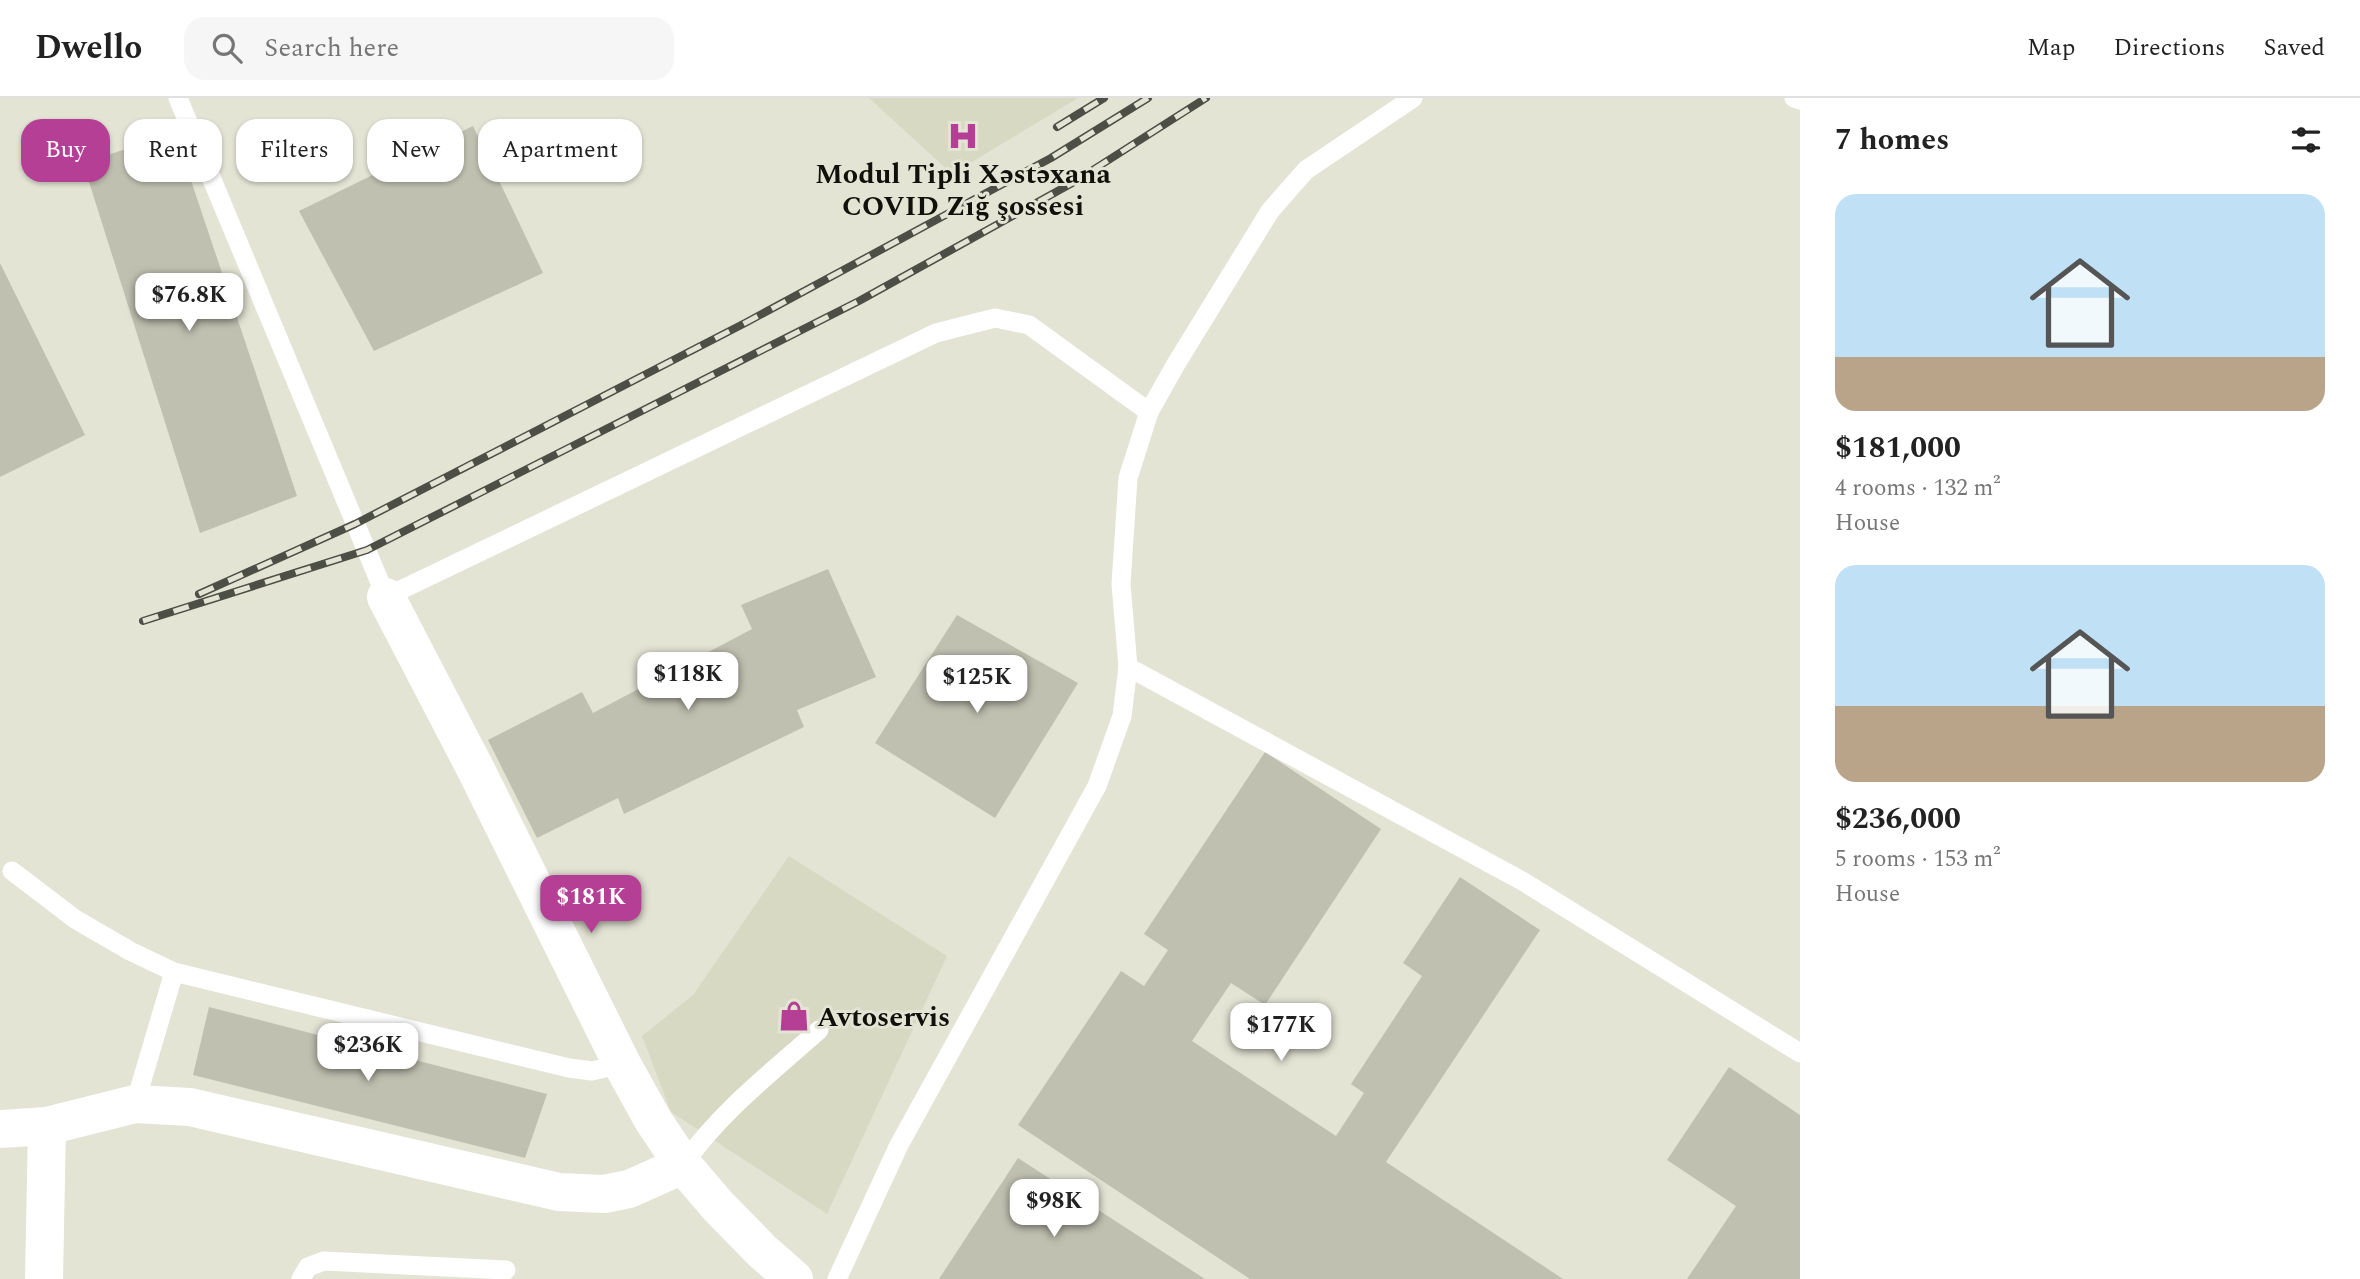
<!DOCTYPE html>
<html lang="en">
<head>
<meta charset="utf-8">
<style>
	:root { --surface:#fff; --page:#f6f6f6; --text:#222; --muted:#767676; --line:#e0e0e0; --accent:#b53f95 }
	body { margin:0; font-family:Spectral,serif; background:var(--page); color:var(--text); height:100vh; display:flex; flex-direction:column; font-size:26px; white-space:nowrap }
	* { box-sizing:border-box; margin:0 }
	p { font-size:23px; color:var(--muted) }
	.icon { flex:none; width:38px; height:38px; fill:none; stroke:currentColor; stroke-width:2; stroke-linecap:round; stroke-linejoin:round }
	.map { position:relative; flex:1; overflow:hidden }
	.details { display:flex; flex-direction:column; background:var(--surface); width:560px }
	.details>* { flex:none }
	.banner { position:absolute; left:21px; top:21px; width:665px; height:63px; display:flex; gap:14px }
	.price { position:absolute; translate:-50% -60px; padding:0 16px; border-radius:14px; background:#fff; color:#222; font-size:23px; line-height:46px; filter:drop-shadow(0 2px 4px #0008) }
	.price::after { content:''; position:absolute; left:50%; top:42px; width:21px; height:16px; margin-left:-10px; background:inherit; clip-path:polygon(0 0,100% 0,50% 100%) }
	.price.on { background:var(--accent); color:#fff }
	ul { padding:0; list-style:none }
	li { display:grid; align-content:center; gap:14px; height:371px; padding:0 35px }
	li span { display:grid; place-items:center; height:217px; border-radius:21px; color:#555 }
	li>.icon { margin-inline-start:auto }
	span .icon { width:126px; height:126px; fill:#fffc; stroke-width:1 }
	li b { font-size:30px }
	h2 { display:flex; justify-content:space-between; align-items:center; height:84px; padding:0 35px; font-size:30px }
	.chip { padding:0 24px; border-radius:21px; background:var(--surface); box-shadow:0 2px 5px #0004; font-size:24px; line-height:63px }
	.chip.on { background:var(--accent); color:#fff }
	header { display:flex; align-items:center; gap:42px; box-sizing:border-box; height:98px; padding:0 35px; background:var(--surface); border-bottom:2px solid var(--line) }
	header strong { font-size:33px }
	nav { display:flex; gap:38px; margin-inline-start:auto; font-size:24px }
	.search { width:490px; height:63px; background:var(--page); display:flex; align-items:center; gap:18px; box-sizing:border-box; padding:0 24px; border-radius:21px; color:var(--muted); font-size:26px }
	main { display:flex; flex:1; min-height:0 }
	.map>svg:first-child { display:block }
	.built { fill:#d8d9c2 }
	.building { fill:#c0c0b1 }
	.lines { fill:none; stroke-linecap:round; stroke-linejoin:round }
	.lane { stroke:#fff; stroke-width:19 }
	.street { stroke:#fff; stroke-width:38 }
	.rail-casing { stroke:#4d4e45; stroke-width:8 }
	.rail { stroke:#e3e4d4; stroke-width:5; stroke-dasharray:16; stroke-linecap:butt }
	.labels { text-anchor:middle; stroke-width:6; stroke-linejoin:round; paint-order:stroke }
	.poi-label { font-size:28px; font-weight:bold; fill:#11110b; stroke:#e3e4d4 }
</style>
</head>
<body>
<header>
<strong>Dwello</strong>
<div class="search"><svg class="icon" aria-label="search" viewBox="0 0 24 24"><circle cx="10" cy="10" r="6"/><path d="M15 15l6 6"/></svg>Search here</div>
<nav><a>Map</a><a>Directions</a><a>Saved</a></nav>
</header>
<main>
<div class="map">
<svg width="1800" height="1181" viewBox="0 0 1800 1181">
	<rect width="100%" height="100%" fill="#e3e4d4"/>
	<!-- built -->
	<g class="built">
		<polygon points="869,0 1078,0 952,76"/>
		<polygon points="789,758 947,858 827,1116 671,1014 642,938 693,897"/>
	</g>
	<!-- building -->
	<g class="building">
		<polygon points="473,28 543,175 374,253 299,113"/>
		<polygon points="175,35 297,398 200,435 83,65"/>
		<polygon points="0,165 85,337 0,379"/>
		<polygon points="828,471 876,579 797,612 804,629 624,716 618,700 537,740 488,642 582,594 593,615 752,531 741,507"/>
		<polygon points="957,517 1078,585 995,720 875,645"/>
		<polygon points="1265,654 1381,731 1265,907 1231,885 1192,943 1336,1038 1364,995 1351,986 1422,878 1403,865 1460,779 1540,832 1386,1064 1563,1181 1250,1181 1018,1027 1121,873 1144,888 1168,852 1144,836"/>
		<polygon points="209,909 547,996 525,1060 193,977"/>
		<polygon points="1729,969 1800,1017 1800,1181 1687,1181 1736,1108 1667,1062"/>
		<polygon points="1018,1060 1205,1181 939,1181"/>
	</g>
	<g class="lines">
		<!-- lane -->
		<g class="lane">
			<polyline points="178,0 386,499 936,235 995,220 1029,227 1149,314"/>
			<polyline points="1794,0 1800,2"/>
			<polyline points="1128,569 1524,784 1800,955"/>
			<polyline points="12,773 75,821 130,853 174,874"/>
			<polyline points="135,1006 174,874 569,970 592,973 622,966"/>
			<path d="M683,1067c37,-53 88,-92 136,-135"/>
			<polyline points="301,1181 308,1169 324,1163 506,1172"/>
			<polyline points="837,1181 899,1047 1097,688 1122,618 1128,569 1121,486 1128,380 1149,314 1176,266 1270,113 1306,72 1413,0"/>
		</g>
		<!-- street -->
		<g class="street">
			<polyline points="386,499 475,670 622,966 653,1022 683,1067 718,1108 762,1153 794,1181"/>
			<polyline points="0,1031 47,1028 135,1006 190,1009 559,1094 604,1096 629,1091 683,1067"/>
			<polyline points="44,1181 47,1028"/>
		</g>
		<!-- rail casing -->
		<g class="rail-casing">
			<g id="rail">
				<polyline points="1057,29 1104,0"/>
				<polyline points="199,496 355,426 747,224 1051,60 1148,0"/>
				<polyline points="143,523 367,452 859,203 1074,84 1206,0"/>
			</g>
		</g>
		<!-- rail -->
		<use href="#rail" class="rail"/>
	</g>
	<!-- icons -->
	<defs>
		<g id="hospital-bare" transform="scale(2.415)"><path d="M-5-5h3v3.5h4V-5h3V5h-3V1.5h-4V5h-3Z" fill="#b53f95" stroke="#e3e4d4" stroke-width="2.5" paint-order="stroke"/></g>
		<g id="shop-bare" transform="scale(2.415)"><path d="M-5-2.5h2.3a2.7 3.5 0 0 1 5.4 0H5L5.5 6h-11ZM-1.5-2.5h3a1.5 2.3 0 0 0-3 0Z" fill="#b53f95" stroke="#e3e4d4" stroke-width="2.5" paint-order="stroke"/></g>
	</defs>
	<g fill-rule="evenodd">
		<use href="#hospital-bare" x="963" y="38"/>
		<use href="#shop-bare" x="794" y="918"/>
	</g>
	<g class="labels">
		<!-- poi labels -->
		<g class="poi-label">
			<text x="963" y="85">Modul Tipli Xəstəxana<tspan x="963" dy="32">COVID Zığ şossesi</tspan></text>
			<text x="817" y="928" text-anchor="start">Avtoservis</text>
		</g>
	</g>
</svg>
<b class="price" style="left:189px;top:235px">$76.8K</b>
<b class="price" style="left:688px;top:614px">$118K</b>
<b class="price" style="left:977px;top:617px">$125K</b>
<b class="price on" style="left:591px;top:837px">$181K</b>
<b class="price" style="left:1281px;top:965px">$177K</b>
<b class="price" style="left:368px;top:985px">$236K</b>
<b class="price" style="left:1054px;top:1141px">$98K</b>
<div class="banner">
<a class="chip on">Buy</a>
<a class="chip">Rent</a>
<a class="chip">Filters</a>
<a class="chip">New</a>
<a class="chip">Apartment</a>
</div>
</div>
<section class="details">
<h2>7 homes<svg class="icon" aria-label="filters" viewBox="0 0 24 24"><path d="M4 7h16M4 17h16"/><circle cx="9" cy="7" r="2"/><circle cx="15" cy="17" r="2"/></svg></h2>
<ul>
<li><span style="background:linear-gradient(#bfe0f5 75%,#b9a48a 0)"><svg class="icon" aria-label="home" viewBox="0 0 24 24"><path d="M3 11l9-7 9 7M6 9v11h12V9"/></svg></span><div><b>$181,000</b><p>4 rooms · 132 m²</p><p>House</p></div></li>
<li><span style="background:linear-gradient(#bfe0f5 65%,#b9a48a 0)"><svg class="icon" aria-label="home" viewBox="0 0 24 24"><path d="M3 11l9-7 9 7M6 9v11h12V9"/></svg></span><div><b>$236,000</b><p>5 rooms · 153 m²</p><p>House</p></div></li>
</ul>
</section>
</main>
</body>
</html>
